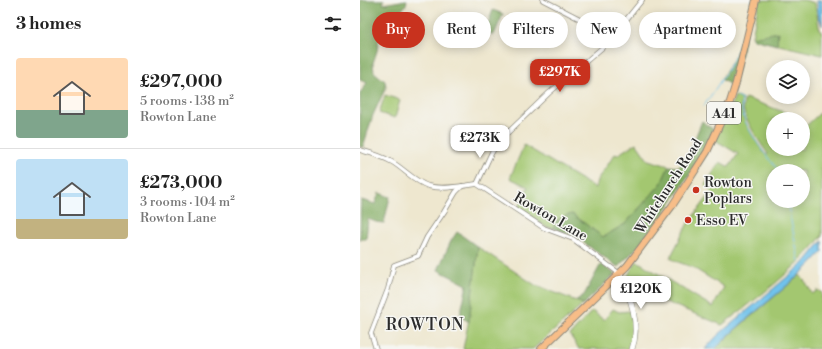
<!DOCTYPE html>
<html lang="en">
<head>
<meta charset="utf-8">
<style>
	:root { --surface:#fff; --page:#f6f6f6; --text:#222; --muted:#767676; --line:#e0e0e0; --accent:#c8321e }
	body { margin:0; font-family:"Libre Bodoni",serif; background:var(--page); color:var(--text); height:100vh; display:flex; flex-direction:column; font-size:15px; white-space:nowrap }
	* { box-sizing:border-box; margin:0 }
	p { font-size:13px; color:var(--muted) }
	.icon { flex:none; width:22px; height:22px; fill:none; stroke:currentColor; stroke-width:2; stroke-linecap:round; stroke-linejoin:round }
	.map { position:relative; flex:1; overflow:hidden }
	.panel { display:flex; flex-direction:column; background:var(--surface); width:360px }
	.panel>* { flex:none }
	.guide { position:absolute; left:12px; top:12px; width:380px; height:36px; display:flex; gap:8px }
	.fabs { position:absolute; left:406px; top:60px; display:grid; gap:8px }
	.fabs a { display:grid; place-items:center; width:44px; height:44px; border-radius:50%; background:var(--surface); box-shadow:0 2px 10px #0003; font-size:20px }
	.price { position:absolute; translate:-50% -34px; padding:0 9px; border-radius:8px; background:#fff; color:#222; font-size:13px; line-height:26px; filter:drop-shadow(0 1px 2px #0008) }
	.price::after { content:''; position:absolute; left:50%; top:24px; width:12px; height:9px; margin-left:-6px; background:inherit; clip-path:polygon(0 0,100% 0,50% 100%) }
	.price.current { background:var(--accent); color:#fff }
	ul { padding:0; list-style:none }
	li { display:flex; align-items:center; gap:12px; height:100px; padding:0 16px }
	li+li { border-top:1px solid var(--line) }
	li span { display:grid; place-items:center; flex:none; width:112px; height:80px; border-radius:4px; color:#555 }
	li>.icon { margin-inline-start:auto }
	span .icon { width:48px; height:48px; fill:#fffc; stroke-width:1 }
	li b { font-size:17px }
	h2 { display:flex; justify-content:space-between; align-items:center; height:48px; padding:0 16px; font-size:17px }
	.tag { padding:0 14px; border-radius:18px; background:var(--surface); box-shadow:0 2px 10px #0003; font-size:14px; line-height:36px }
	.tag.current { background:var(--accent); color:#fff }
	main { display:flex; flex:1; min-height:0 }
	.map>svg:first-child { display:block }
	.green { fill:#a3c770; stroke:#67794e; fill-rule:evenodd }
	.forest { fill:#82ac62; stroke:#566c46 }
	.water { fill:#70c2ec; stroke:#4e768c }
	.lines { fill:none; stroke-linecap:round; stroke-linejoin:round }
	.stream { stroke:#70c2ec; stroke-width:1 }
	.minor-casing { stroke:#8c897d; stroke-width:5.5 }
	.tertiary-casing { stroke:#8c897d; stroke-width:6 }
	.trunk-casing { stroke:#8c897d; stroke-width:8 }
	.minor { stroke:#fff; stroke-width:4 }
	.tertiary { stroke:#fff; stroke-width:5 }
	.trunk { stroke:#f7bd88; stroke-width:6 }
	.poi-dot { fill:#c8321e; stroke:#f6f6f2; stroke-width:1.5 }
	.labels { text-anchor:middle; stroke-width:3; stroke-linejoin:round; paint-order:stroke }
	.shield { fill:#f6f6f2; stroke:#686867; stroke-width:1 }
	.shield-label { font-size:13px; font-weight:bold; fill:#2b2b2b }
	.poi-label { font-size:14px; fill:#2b2b2b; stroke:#f6f6f2; text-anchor:start }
	.street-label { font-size:14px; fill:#2b2b2b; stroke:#f6f6f2 }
	.quarter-label { font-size:16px; letter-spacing:1px; fill:#2b2b2b; stroke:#f6f6f2 }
</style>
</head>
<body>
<main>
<section class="panel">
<h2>3 homes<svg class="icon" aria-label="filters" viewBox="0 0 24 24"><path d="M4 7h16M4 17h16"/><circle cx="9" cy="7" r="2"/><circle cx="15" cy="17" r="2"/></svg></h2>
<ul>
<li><span style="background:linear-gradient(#ffd9b3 65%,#7fa58c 0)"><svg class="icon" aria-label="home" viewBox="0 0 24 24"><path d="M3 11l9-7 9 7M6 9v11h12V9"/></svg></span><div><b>£297,000</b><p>5 rooms · 138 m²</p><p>Rowton Lane</p></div></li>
<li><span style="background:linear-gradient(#bfe0f5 75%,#c2b280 0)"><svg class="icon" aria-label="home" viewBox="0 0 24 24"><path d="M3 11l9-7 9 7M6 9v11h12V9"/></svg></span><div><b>£273,000</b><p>3 rooms · 104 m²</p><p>Rowton Lane</p></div></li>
</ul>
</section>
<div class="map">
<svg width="462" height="349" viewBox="0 0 462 349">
	<rect width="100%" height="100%" fill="#f6f6f2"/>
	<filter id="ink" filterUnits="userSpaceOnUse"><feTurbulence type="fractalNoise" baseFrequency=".025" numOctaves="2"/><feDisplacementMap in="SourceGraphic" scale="8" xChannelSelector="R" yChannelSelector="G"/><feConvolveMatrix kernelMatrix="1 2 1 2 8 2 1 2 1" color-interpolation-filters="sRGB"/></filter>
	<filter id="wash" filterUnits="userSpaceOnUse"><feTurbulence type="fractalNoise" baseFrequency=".012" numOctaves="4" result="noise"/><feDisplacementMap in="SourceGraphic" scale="16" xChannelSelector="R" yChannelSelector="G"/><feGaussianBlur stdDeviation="0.9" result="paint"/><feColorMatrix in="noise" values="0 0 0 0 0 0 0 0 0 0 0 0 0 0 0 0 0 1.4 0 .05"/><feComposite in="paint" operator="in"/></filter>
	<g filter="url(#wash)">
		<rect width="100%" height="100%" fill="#eee7cf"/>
		<!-- green -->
		<g class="green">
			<polygon points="399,0 444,0 455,3 459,26 462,34 462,55 393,39 392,37"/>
			<polygon points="25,95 40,100 35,118 19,113"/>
			<path d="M375,96l7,3c0,3 -1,5 -1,7 -1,10 18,41 25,49l2,-1c-8,-11 -23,-34 -25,-46 0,-4 1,-7 2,-10l45,16 6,5h-23v30h30v-24l2,2 17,-16v125c-26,34 -66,63 -100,89l-73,-30 -16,5c-7,-21 -9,-21 4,-39l76,46 11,-20 -32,-20 -14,-5 -8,-4 18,-35 24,-31 -7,-7 15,-23 9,5 9,-13 -23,-14zM413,171h30v30h-30z"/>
			<polygon points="276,143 288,160 309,166 301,184 265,224 243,237 212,214 197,220 193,228 186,227 158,208 168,187 150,178 164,145 235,188 237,180 255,154 257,155"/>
			<polygon points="118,247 175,285 224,304 173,349 103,349 109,319"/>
			<polygon points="440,275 447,284 452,294 458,290 462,293 462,349 355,349 376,329"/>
			<polygon points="253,309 259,312 270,311 274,331 270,349 219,349 210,335 232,311 244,320"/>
		</g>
		<!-- forest -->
		<g class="forest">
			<path d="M0,0h24l-1,4 24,-4c-1,13 -16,13 -25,18l-5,33 -4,12 1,9 11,9 1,6 -13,28 -10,32h-3v-54l7,-10 -7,-3v-57l2,-1 -1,-8 -1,-1z"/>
			<polygon points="133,10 143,14 134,35 125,32"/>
			<polygon points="418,32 417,45 393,39 392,37"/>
			<polygon points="385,33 379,65 372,86 361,79 372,62"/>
			<path d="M342,121l12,9 -19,37 -26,38 -27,38 -24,24 -45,-32 -20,-7c4,-9 9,-12 19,-14l31,23 22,-13 36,-40 8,-18 10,1 8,-9z"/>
			<polygon points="19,193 30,197 24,223 16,222 8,219 6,239 0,239 1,200 15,204"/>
			<polygon points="97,232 118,247 109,322 100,316 107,285 78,270 91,241"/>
			<polygon points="241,264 255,274 224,304 215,301 224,295"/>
		</g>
		<!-- water -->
		<g class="water">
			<polygon points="457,0 462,0 462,26 458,13"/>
			<path d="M462,241v11c-32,36 -74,62 -107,97h-10l13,-14 86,-72z"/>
		</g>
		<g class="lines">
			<!-- stream -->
			<g class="stream">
				<path d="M377,97l5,2c-5,21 24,57 37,72"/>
				<path d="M344,106c15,-23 32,-46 40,-73 4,-10 5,-22 8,-33"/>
				<polyline points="427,201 439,261"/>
			</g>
		</g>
	</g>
	<g filter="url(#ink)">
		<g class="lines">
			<!-- minor casing -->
			<g class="minor-casing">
				<g id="minor">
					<polyline points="183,0 253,36"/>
					<path d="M0,150c11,3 22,6 32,12 12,7 22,19 36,24 14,4 35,0 49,-2"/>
					<polyline points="117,184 131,154 138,142 189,93 243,47 253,36 282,0"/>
					<polyline points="117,184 184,228 213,239 260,274"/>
					<polyline points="16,349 11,333 28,289 34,265 58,256 67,237 84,212 96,192 102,186"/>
				</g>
			</g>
			<!-- tertiary casing -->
			<g class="tertiary-casing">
				<path id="tertiary" d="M260,274c10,23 21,50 12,75"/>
			</g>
			<!-- trunk casing -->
			<g class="trunk-casing">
				<polyline id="trunk" points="181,349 267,266 312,206 331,177 347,152 370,102 376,83 396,0"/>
			</g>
			<!-- minor -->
			<use href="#minor" class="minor"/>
			<!-- tertiary -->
			<use href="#tertiary" class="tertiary"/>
			<!-- trunk -->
			<use href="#trunk" class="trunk"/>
		</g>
	</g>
	<!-- markers -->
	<g class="poi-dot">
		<circle cx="336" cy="190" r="4"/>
		<circle cx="328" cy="220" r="4"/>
	</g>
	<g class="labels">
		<!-- shield labels -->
		<rect class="shield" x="347" y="102" width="34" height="22" rx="3"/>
		<g class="shield-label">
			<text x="364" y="118">A41</text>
		</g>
		<!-- poi labels -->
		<g class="poi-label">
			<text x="344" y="187">Rowton<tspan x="344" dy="16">Poplars</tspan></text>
			<text x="336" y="225">Esso EV</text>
		</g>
		<!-- street labels -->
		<g class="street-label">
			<text transform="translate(308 186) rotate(-57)" y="5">Whitchurch Road</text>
			<text transform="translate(191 216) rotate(30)" y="5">Rowton Lane</text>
		</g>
		<!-- quarter labels -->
		<g class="quarter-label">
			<text x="65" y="330">ROWTON</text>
		</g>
	</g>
</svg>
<div class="fabs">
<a><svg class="icon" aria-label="layers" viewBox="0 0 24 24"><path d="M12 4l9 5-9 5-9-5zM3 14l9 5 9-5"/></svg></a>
<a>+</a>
<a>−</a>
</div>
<b class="price current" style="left:200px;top:93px">£297K</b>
<b class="price" style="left:120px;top:159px">£273K</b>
<b class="price" style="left:281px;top:310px">£120K</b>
<div class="guide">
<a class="tag current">Buy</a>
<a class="tag">Rent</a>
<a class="tag">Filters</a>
<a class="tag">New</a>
<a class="tag">Apartment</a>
</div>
</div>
</main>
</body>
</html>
